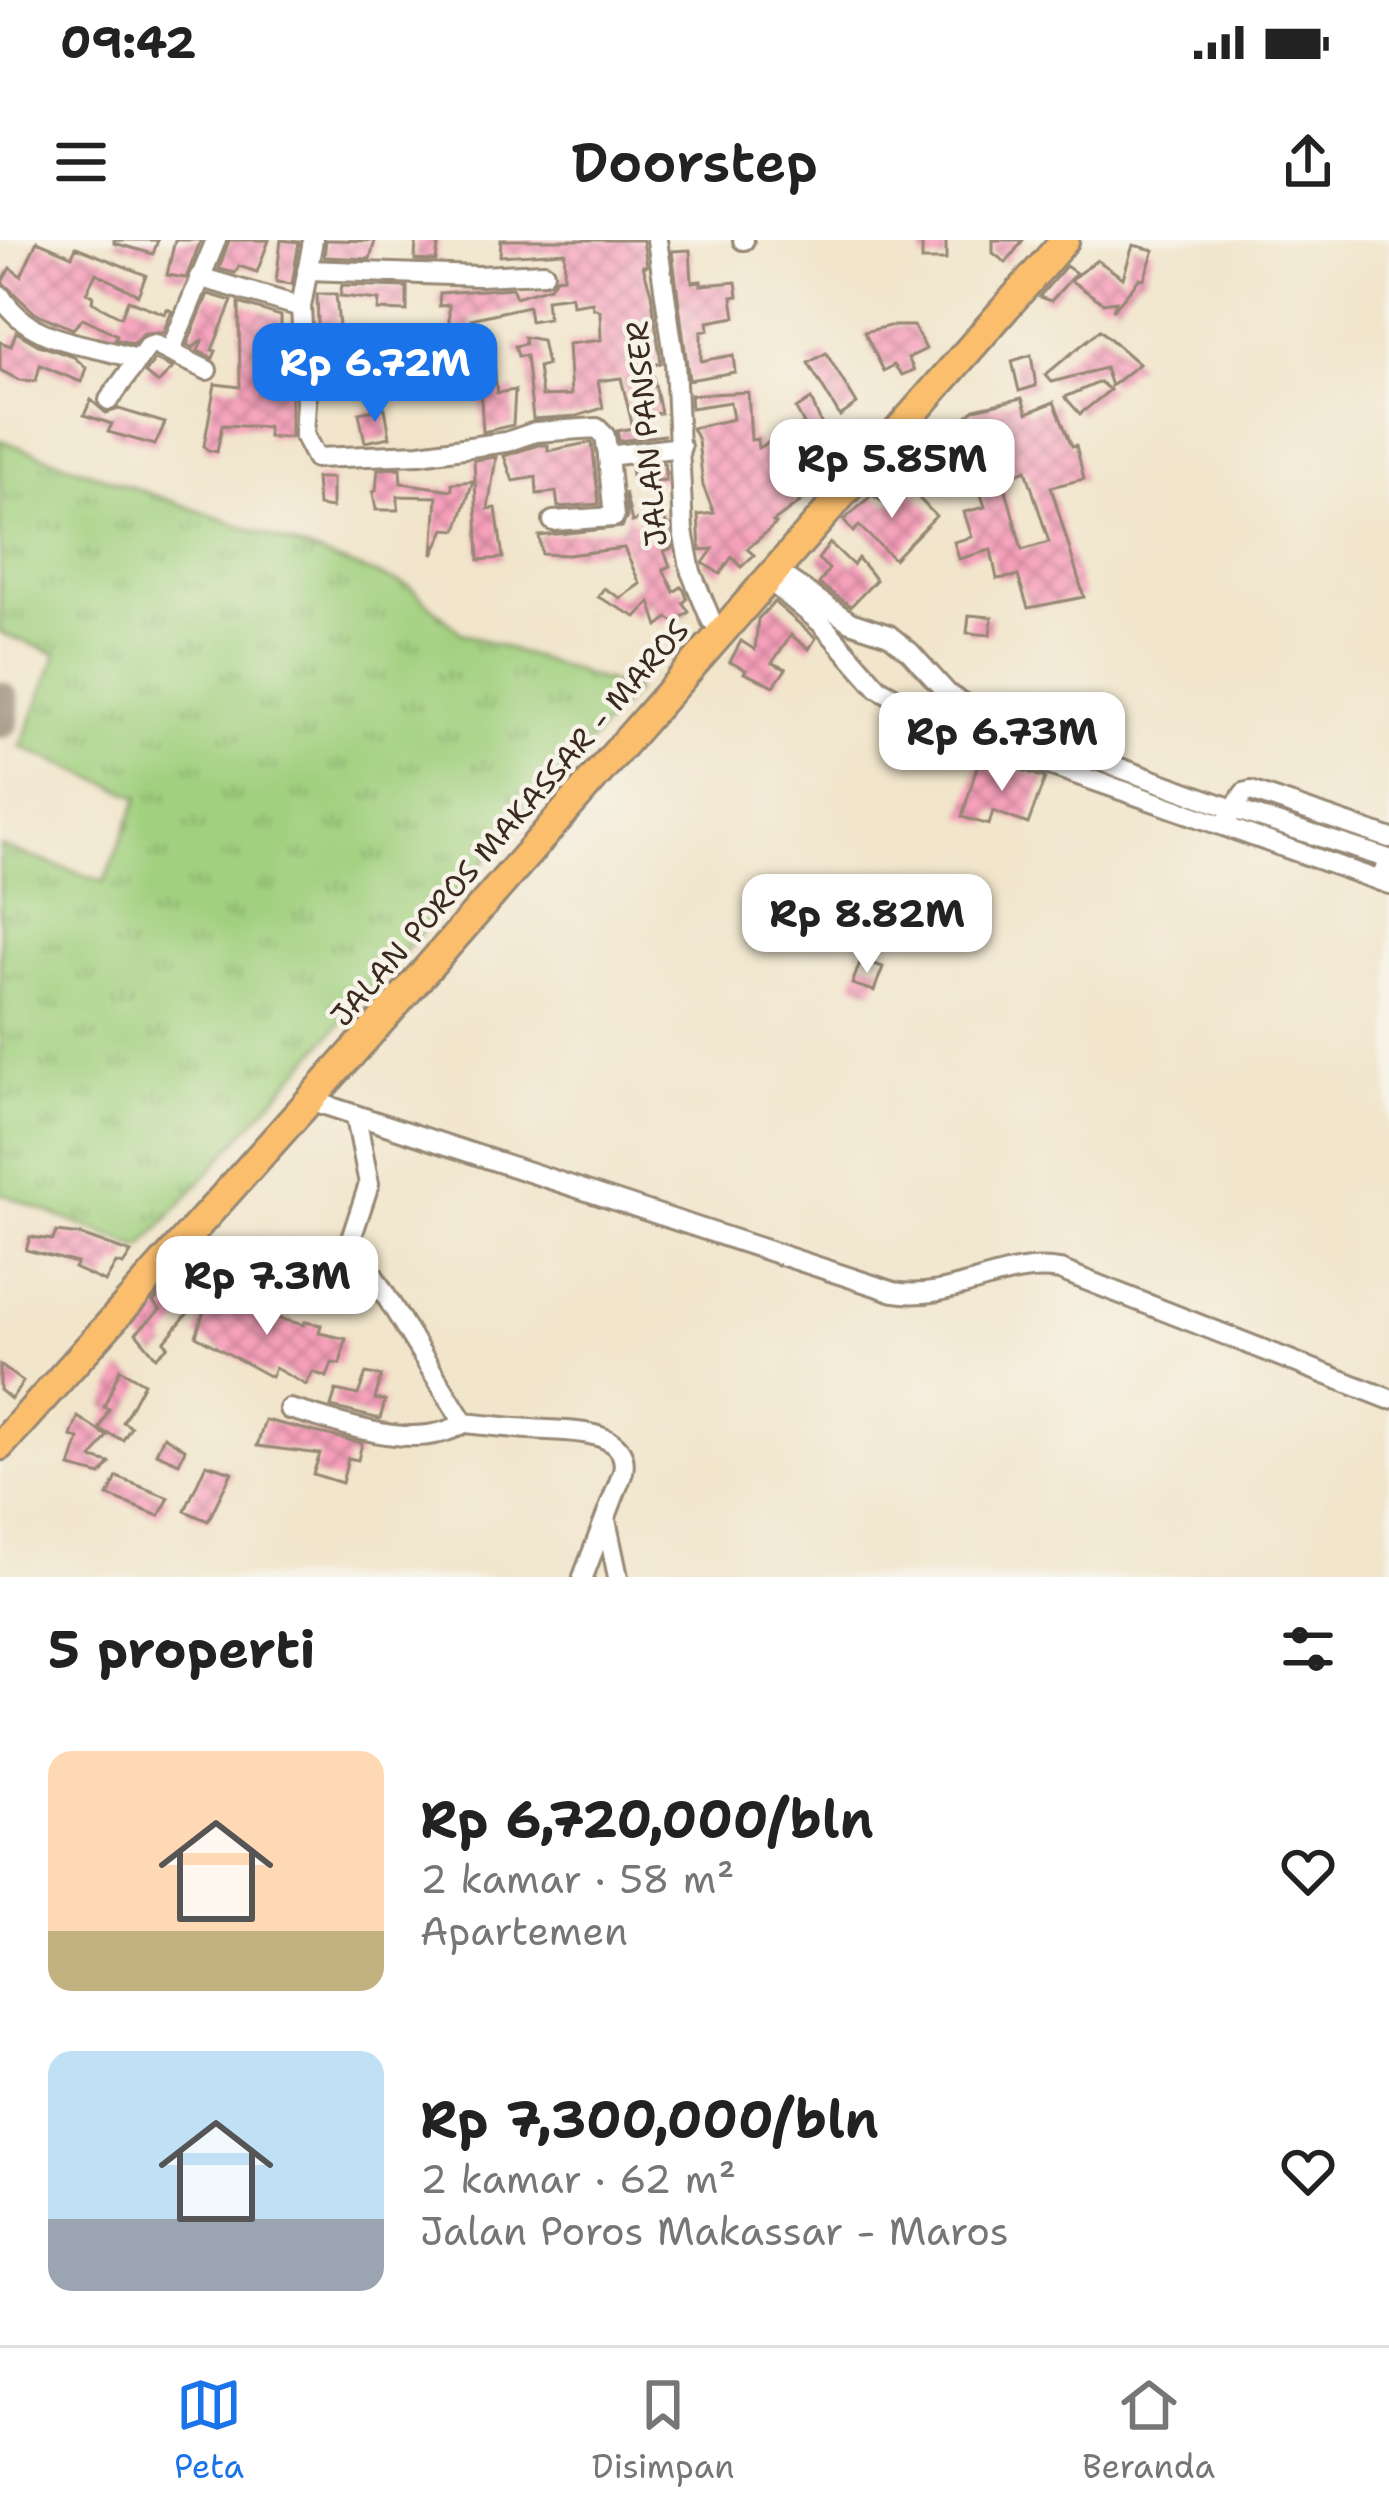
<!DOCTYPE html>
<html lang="id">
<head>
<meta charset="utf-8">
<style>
	:root { --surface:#fff; --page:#f2f2f2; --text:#222; --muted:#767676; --line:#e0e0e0; --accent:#1a73e8 }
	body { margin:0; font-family:"Shantell Sans",sans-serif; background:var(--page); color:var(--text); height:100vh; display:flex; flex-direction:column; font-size:45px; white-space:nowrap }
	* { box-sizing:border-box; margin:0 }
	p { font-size:39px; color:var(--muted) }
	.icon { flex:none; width:66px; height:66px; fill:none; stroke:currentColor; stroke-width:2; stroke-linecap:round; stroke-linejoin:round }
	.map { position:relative; height:1337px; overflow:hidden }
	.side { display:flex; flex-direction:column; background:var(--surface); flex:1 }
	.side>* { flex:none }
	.price { position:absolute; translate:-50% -102px; padding:0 27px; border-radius:24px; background:#fff; color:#222; font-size:39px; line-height:78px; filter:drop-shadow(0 3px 6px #0008) }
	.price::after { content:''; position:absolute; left:50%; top:72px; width:36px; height:27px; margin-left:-18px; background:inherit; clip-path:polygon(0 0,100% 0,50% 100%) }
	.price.active { background:var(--accent); color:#fff }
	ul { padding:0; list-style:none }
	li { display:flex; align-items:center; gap:36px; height:300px; padding:0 48px }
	li span { display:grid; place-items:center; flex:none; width:336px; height:240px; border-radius:24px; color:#555 }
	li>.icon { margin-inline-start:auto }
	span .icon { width:144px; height:144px; fill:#fffc; stroke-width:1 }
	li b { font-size:51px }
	h2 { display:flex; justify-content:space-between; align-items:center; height:144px; padding:0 48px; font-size:51px }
	.status { display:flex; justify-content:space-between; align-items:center; height:84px; padding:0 60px; background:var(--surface); direction:ltr }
	.status svg { height:33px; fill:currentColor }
	header { display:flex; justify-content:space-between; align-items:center; height:156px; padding:0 48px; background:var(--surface); font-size:54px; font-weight:600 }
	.tabs { display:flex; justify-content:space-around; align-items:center; height:168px; border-top:3px solid var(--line); background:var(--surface); font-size:33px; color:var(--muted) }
	.tabs a { display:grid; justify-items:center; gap:6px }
	.tabs .active { color:var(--accent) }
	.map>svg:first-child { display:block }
	.grass { fill:url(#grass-tufts); stroke:#6e7d4e; stroke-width:3 }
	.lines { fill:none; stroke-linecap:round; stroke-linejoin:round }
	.taxiway { stroke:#968874; stroke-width:39 }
	.building { fill:url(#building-cross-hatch); fill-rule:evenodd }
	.minor-casing { stroke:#968874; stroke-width:24 }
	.highway-casing { stroke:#968874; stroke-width:33 }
	.minor { stroke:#fff; stroke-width:18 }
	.highway { stroke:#fabe6d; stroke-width:27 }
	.labels { text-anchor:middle; stroke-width:9; stroke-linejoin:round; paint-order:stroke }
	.street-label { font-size:30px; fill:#3b2a1e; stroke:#f7f3e8 }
</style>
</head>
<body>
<div class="status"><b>09:42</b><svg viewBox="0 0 49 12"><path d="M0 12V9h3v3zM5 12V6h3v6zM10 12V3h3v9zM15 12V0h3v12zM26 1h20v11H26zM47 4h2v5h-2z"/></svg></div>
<header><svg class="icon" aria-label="menu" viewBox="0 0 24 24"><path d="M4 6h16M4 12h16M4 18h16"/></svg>Doorstep<svg class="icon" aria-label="share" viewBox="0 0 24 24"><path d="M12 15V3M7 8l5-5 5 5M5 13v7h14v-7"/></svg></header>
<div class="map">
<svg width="1389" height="1337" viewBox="0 0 1389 1337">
	<defs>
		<pattern id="grass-tufts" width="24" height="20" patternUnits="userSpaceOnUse" patternTransform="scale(3)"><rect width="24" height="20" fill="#a1d07f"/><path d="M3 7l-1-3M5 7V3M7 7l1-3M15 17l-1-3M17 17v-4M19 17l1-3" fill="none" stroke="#84a967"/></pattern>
		<pattern id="building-cross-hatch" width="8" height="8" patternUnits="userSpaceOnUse" patternTransform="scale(3)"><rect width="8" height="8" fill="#f7a0bc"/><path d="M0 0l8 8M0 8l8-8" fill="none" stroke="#c98398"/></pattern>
	</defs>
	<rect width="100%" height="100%" fill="#f7f3e8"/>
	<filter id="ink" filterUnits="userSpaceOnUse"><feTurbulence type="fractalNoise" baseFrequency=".00833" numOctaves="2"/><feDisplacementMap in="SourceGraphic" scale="24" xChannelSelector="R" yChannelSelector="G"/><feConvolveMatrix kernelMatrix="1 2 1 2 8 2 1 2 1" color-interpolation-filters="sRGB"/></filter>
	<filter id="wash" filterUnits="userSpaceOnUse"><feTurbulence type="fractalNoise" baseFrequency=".004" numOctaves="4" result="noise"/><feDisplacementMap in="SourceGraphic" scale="48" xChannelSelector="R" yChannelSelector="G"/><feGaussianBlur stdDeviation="2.7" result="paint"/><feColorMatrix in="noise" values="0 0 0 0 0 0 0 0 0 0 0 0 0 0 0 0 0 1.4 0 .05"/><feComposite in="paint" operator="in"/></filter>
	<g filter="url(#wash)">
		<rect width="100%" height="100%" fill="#f1e5cb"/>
		<!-- grass -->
		<polygon class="grass" points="0,200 409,346 461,393 635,451 141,1009 0,953 0,606 104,642 139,557 21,507 57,414 0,393"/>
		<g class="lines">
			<!-- taxiway -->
			<polyline class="taxiway" points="0,461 0,479"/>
		</g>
		<g id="blocks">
			<!-- building -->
			<g class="building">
				<polygon points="114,0 158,0 153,14 114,3"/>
				<polygon points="175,0 201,0 186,38 167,35"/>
				<polygon points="229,0 269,0 257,32 239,26 235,33 219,29"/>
				<polygon points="281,0 299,2 292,44 276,42"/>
				<polygon points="326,0 328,0 375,1 370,19 324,17"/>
				<polygon points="416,0 439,0 436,21 415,20"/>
				<polygon points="501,0 643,0 647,26 643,26 651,53 661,123 651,126 661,173 644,175 648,197 665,195 619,201 617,191 633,188 621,138 598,141 603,168 577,176 533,179 526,116 518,116 515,106 525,104 524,97 542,100 547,125 538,127 542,156 571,155 568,104 601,100 600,71 593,68 592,62 572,65 571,56 546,59 548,78 530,81 528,66 471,79 473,89 449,90 449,65 439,66 440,53 512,48 516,57 550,47 556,38 564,37 565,12 500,16"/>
				<rect x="922" y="0" width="24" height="20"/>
				<polygon points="993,0 1023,0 1006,23 993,13"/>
				<polygon points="37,1 72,16 76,7 146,35 138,55 96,33 86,53 93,56 92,62 121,77 128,60 165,74 167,69 172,71 163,93 144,93 133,104 115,99 117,95 83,78 73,89 35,73 2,42 10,28 21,36"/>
				<polygon points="1133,5 1154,10 1144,39 1140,38 1113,70 1116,61 1103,63 1070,40 1097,20 1123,38"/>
				<polygon points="690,10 692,42 701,41 701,45 736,42 738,56 732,57 735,77 708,82 709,90 701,92 701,121 733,115 735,132 689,140 672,11"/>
				<polygon points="1066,26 1076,33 1051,61 1039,57"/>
				<polygon points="342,45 407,47 407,71 378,70 379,60 340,56"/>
				<polygon points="208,54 232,61 212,110 216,111 213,118 198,111 203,99 193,108 187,105"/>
				<polygon points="317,54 336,54 340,97 345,96 347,110 319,113"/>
				<polygon points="239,63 281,76 281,134 291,133 291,197 268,197 268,187 222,185 217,212 208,210 204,206 215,144 240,147"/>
				<polygon points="889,86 914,86 926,109 908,118 914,130 902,135 894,125 884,131 864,92"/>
				<polygon points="1100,90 1139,124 1111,146 1105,128 1052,142 1045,135"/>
				<polygon points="16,92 38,105 74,117 86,128 81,142 40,125 36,141 19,140 0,130 0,102 11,106"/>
				<polygon points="826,113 857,164 840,176 808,123"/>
				<polygon points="1031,115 1036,146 1019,151 1012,121"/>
				<polygon points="155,120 173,128 158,143 145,133"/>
				<polygon points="494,124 497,153 515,150 513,185 483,192 479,127"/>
				<polygon points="379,127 407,130 405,151 376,148"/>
				<polygon points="1100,142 1110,150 1080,174 1065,157"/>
				<polygon points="748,152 751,200 757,199 758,208 804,184 796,169 811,159 823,188 803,198 824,229 787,250 800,262 773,282 776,284 747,309 754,315 741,327 732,317 720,334 703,323 713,309 700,310 698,275 714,273 703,246 698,200 692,188 733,179 730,162 691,168 690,155"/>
				<path d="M1022,158l5,15 27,-11 18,44 4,-1 8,34 -33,8 33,110 -56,11 -10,-32 -21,3 -6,-29 -32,9 -5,-17 18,-5 -8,-25 21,-5 -9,-28 -6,3 -24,-29 9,-7 -7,-15 27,-22zM1026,230l23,72 -27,8 -19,-72z"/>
				<polygon points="91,160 106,173 119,169 165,183 155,205 108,192 112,184 84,175"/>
				<polygon points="385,168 390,197 365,202 359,173"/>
				<polygon points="592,202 599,264 558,267 556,252 537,254 536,237 513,241 504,216 538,205 548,205 548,211"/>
				<polygon points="496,217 488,269 496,268 503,318 479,320 474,220"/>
				<polygon points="664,223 666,240 633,242 631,227"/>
				<polygon points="400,228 401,243 452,250 452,243 473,241 457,290 445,289 433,315 437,257 398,256 398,270 376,270 373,252 376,251 378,229"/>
				<polygon points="316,238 332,238 332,268 318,266"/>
				<polygon points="908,247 936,276 894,319 859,286 853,292 844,280 872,255 888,265"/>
				<polygon points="625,252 632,282 663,273 673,308 664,311 670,326 663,329 674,352 681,347 684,350 687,359 683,363 689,372 675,382 668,378 658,386 650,362 636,377 598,357 604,348 620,358 640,344 624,308 568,315 542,314 539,296 622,287 627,277"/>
				<polygon points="830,303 853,325 858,318 876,340 851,366 819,344 829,329 818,319"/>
				<polygon points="774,362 816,398 809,409 791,395 772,423 786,429 774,446 744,433 746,430 730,422 741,401 755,410 758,379"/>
				<polygon points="969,375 992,377 990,395 967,393"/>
				<polygon points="978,523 1014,533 1016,528 1045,538 1028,584 993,571 989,585 962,577"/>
				<polygon points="861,720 883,727 874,751 852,744"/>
				<polygon points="56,992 81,995 131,1013 123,1025 116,1023 105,1042 74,1028 77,1023 26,1010 30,997 53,1000"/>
				<polygon points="179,1036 202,1056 164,1102 168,1106 156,1117 136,1093 160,1070 153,1062"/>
				<polygon points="212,1046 265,1063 261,1074 304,1085 305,1082 321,1085 319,1093 346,1099 340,1124 332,1123 327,1137 313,1132 306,1145 275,1128 271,1137 196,1096"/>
				<polygon points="0,1125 23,1142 11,1159 0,1150"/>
				<polygon points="120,1129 144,1143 123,1182 131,1187 123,1200 99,1190 109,1169 104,1167"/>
				<polygon points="366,1133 381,1136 375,1159 385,1161 380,1179 331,1167 336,1150 358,1155"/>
				<polygon points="78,1177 107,1196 92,1218 110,1223 101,1235 70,1227 79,1199 71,1196"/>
				<polygon points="265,1180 362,1203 358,1220 348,1218 342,1243 313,1234 320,1214 257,1206"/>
				<polygon points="164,1196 185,1209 179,1223 156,1213"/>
				<polygon points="206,1224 232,1232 208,1281 185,1271"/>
				<polygon points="117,1237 169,1258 159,1276 108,1256"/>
			</g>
		</g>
	</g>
	<g filter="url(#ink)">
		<use href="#blocks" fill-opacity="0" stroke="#968874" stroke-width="3"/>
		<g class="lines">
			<!-- minor casing -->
			<g class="minor-casing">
				<g id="minor">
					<polyline points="313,0 301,67 306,162 304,195 316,218 420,214 506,202 535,192 597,188 605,196 608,216 681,207"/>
					<polyline points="657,0 675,123 683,291 691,332 711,380"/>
					<polyline points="743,0 744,0"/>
					<polyline points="307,30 479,36 544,33"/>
					<polyline points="199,37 301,67"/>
					<path d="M0,55c31,50 86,47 136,64"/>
					<polyline points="170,112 207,130"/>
					<polyline points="109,160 148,106 154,104 170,112 216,0"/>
					<polyline points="553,281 614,277 608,216"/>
					<polyline points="776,331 850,382 889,395 910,412 948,454 1004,486 1233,569 1389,619 1380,641"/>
					<polyline points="769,340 821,383 878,448 961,494 1389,644"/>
					<polyline points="1229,577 1244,553 1251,551 1389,598"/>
					<path d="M310,860l584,192c59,10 109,-32 166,-22l329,129"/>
					<path d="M351,999l113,184c22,2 45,5 67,6 29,3 101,-3 92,43l-40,105"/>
					<polyline points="312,1054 351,999 369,944 356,877"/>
					<path d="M289,1169c53,13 124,45 175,14"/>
					<polyline points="606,1280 618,1337"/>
				</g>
			</g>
			<!-- highway casing -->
			<g class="highway-casing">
				<polyline id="highway" points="0,1206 397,763 1065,0"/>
			</g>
			<!-- minor -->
			<use href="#minor" class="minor"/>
			<!-- highway -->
			<use href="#highway" class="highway"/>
		</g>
	</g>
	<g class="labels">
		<!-- street labels -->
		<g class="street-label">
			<text transform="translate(647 194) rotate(-95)" y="10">JALAN PANSER</text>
			<text transform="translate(510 583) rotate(-49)" y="10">JALAN POROS MAKASSAR - MAROS</text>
		</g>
	</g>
</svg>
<b class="price active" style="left:375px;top:185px">Rp 6.72M</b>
<b class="price" style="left:892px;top:281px">Rp 5.85M</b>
<b class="price" style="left:1002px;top:554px">Rp 6.73M</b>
<b class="price" style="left:867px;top:736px">Rp 8.82M</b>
<b class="price" style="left:267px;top:1098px">Rp 7.3M</b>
</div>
<section class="side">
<h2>5 properti<svg class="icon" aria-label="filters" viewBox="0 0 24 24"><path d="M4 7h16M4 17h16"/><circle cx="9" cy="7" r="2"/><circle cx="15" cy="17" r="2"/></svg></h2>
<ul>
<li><span style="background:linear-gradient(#ffd9b3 75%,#c2b280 0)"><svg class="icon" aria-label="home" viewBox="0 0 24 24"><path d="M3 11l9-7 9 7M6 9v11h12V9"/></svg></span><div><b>Rp 6,720,000/bln</b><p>2 kamar · 58 m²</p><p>Apartemen</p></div><svg class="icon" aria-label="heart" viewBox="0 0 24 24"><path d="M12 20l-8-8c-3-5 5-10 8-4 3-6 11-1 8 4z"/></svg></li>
<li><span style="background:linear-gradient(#bfe0f5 70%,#9aa5b1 0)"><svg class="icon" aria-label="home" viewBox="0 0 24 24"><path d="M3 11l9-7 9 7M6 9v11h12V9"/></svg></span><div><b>Rp 7,300,000/bln</b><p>2 kamar · 62 m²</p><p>Jalan Poros Makassar - Maros</p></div><svg class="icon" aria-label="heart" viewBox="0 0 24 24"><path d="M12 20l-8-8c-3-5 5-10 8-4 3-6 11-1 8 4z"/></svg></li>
</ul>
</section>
<nav class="tabs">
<a class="active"><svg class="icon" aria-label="map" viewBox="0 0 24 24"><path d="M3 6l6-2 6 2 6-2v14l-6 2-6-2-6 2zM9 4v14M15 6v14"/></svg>Peta</a>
<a><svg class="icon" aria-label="saved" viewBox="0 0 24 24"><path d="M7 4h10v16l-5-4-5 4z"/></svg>Disimpan</a>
<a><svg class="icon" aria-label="home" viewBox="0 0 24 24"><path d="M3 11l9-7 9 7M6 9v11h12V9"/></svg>Beranda</a>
</nav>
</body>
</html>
